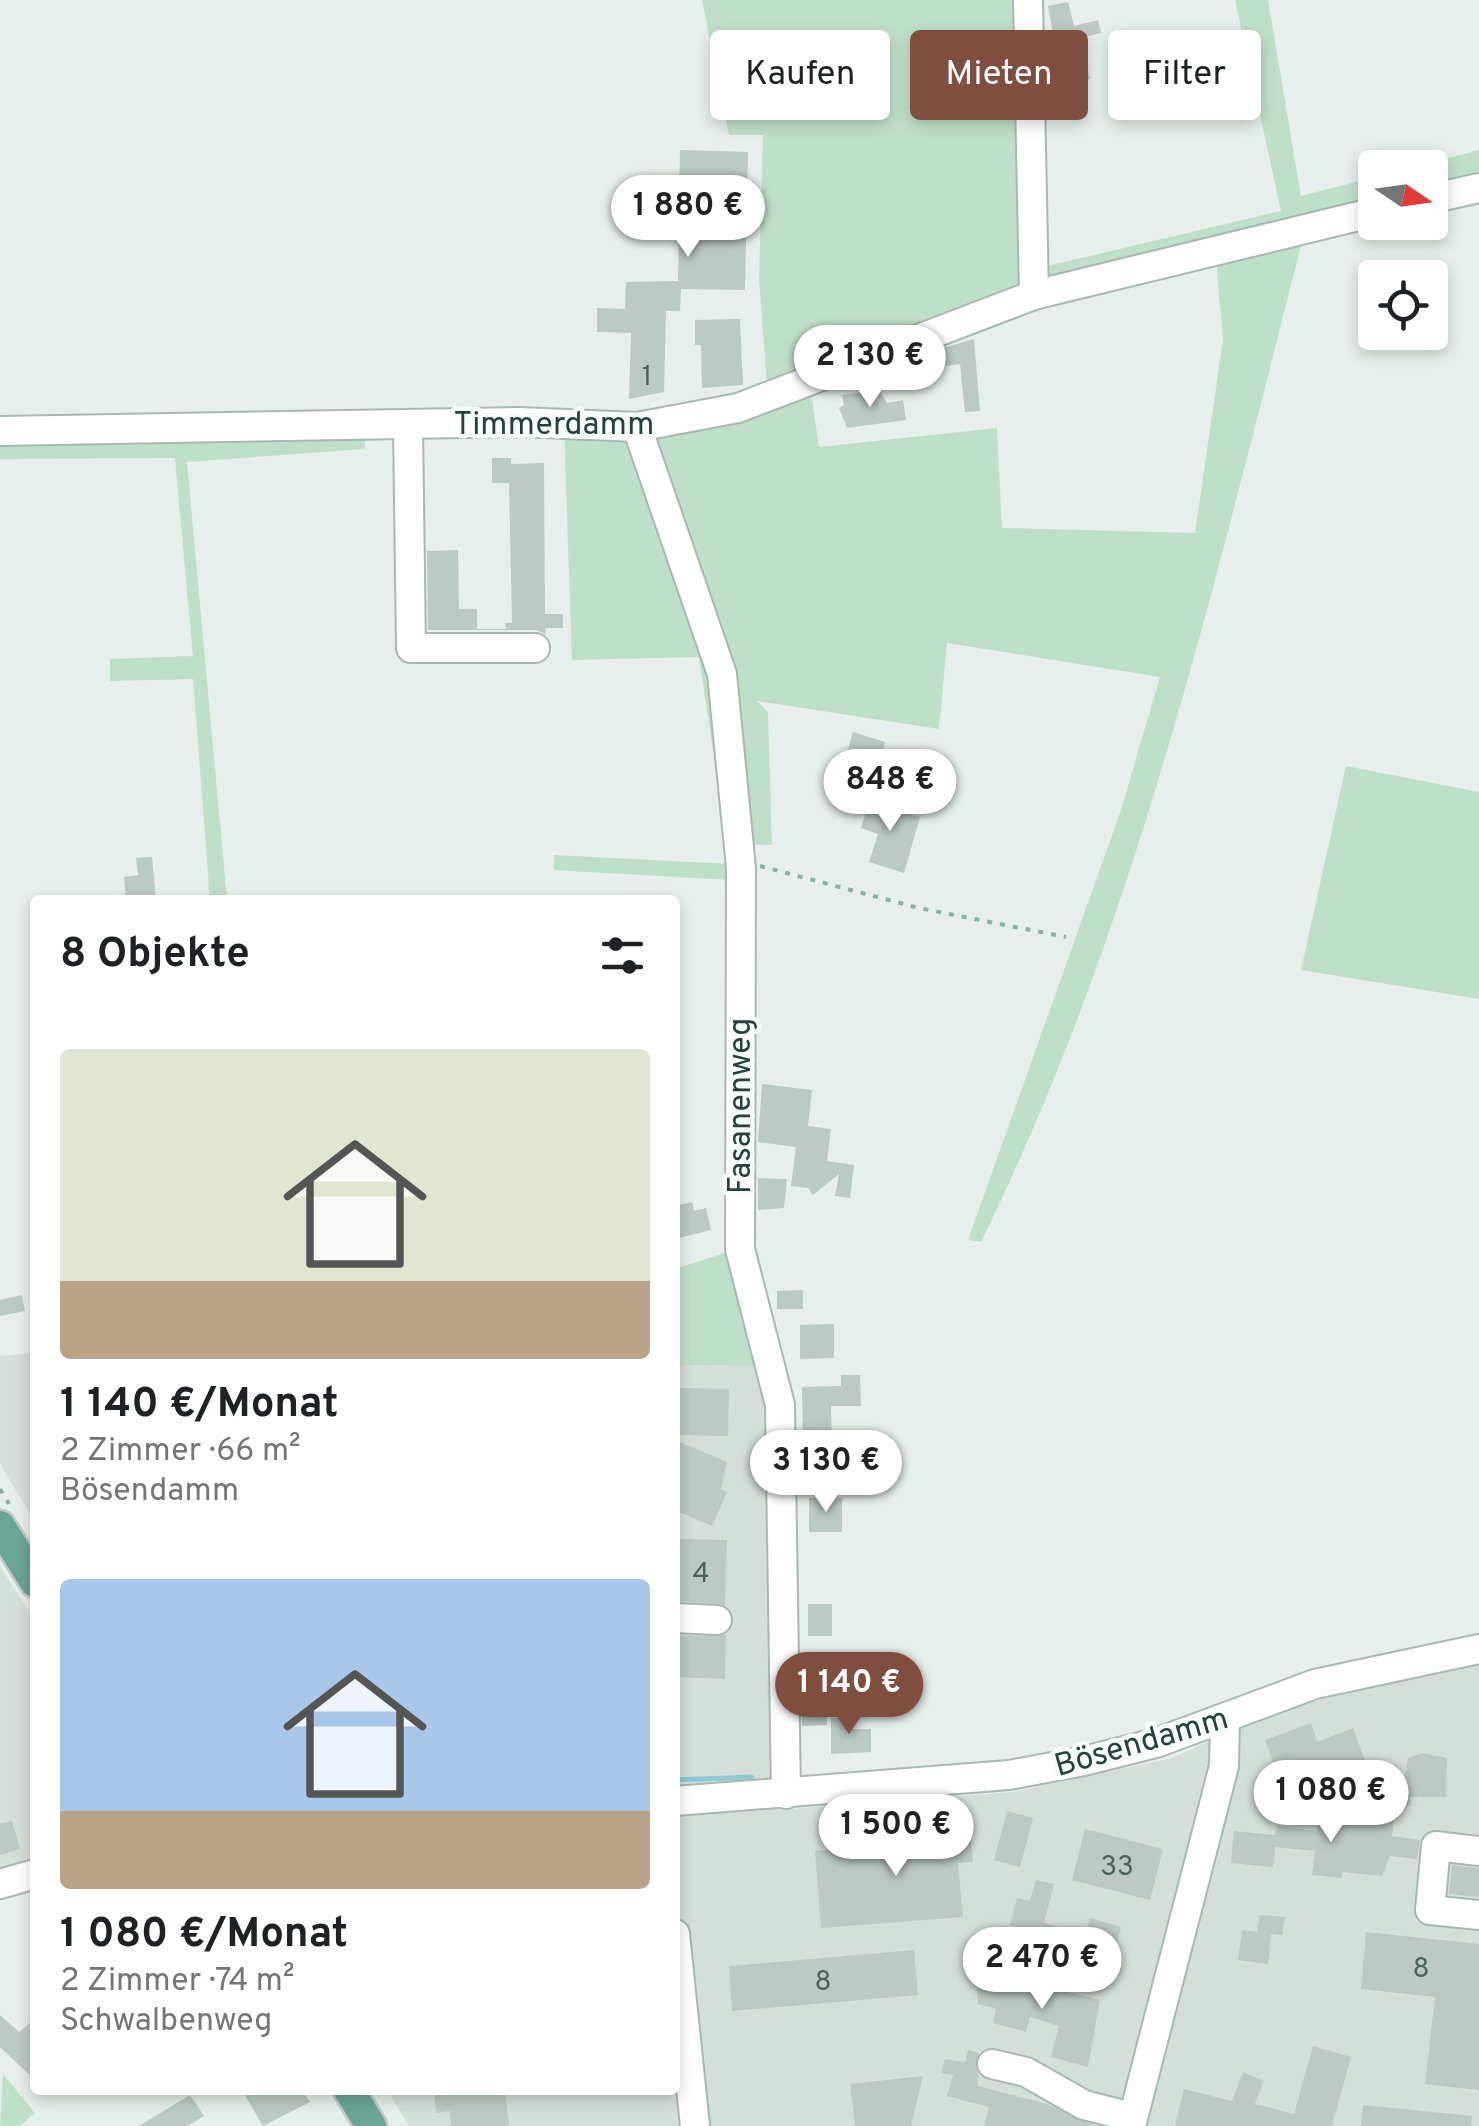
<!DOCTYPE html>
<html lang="de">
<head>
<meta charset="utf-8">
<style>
	:root { --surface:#fff; --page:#f2f2f2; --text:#202124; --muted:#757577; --accent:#7f4e3f }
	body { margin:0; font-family:Overpass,sans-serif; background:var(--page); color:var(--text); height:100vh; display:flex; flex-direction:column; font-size:38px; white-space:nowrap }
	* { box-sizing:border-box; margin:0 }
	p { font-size:32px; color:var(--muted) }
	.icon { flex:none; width:55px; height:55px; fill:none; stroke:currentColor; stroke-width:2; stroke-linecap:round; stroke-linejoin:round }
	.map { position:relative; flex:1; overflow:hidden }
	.side { position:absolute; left:30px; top:895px; width:650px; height:1200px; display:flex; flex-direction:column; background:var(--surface); border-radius:10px; box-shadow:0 5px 15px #0003 }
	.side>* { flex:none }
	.hud { position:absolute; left:710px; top:30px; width:618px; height:90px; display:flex; gap:20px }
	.needle { width:65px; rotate:103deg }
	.fabs { position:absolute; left:1358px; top:150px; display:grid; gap:20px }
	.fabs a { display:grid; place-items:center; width:90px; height:90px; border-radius:10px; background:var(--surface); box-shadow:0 5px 15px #0003; font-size:50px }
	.price { position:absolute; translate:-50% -85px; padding:0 22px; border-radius:35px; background:#fff; color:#222; font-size:32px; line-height:65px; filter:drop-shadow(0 2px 5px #0008) }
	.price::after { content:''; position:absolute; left:50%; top:60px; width:30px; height:22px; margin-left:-15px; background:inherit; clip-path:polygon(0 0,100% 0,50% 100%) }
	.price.current { background:var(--accent); color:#fff }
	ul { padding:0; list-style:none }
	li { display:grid; align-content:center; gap:20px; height:530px; padding:0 30px }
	li span { display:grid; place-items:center; height:310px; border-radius:10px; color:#555 }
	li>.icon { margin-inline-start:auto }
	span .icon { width:180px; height:180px; fill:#fffc; stroke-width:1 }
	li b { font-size:42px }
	h2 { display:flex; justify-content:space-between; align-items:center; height:120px; padding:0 30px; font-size:42px }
	.pill { padding:0 35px; border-radius:10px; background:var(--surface); box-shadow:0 5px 15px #0003; font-size:35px; line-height:90px }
	.pill.current { background:var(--accent); color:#fff }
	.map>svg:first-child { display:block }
	.built { fill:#d4dfda }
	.green { fill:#bfe0c8 }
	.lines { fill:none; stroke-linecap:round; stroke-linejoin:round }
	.stream { stroke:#8ec9d4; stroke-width:5 }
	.building { fill:#bbcac4 }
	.minor-casing { stroke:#a8b8b2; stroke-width:32 }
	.major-casing { stroke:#c2cac8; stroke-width:35 }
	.path { stroke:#86b3a5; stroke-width:4; stroke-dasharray:5 8; stroke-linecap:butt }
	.minor { stroke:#fff; stroke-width:28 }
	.major { stroke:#6aa596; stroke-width:30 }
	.labels { text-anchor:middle; stroke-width:9; stroke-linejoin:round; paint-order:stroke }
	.number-label { font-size:28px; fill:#4a645c }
	.street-label { font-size:32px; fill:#24423a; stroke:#f7fbf9 }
</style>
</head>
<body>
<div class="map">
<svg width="1479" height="2126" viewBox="0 0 1479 2126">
	<rect width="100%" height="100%" fill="#e6efeb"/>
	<!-- built -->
	<g class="built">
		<polygon points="35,1353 35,1522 0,1464 0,1356"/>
		<polygon points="675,1365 766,1366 774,1406 778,1810 1014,1792 1172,1758 1264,1716 1390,1680 1479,1663 1479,2126 409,2126 387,2090 675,2090"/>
		<polygon points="0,1566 35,1621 35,1859 0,1870"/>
	</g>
	<!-- green -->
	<g class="green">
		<polygon points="702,0 1024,0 1025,282 767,383 759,280 763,135 729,135"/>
		<polygon points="1235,0 1268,0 1301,196 1375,177 1375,204 1040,288 1043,267 1281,211"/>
		<polygon points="1479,150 1479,181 1430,192 1430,168 1411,168"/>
		<path d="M1302,242c-87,339 -166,685 -321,1000l-13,-2 153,-430 39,-133 -213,-34 -8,86 -182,-28 11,11 4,133 -27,-1 -17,-172 -76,-234 158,-51 9,60 178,-19 5,100 193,5 28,-193 -7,-81z"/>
		<polygon points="564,429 633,433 718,676 734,865 730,880 554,870 554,855 730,864 699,657 572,660"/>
		<polygon points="364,432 365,449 187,462 227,900 210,900 193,679 110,681 110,659 193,656 175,458 0,459 0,436"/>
		<polygon points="1346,766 1479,792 1479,999 1301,970"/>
		<polygon points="734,1250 766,1366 675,1365 675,1269"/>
		<polygon points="3,2074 35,2113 20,2126 0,2126"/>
	</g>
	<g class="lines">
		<!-- stream -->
		<polyline class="stream" points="675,1780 752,1777"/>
	</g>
	<!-- building -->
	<g class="building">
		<polygon points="1068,2 1074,26 1098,20 1101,33 1080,38 1090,79 1062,85 1048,6"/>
		<polygon points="680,150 748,152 745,290 681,289 680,311 666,311 664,392 629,399 631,333 597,332 597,308 625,309 626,282 678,281"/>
		<polygon points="740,319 743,385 702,388 701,345 695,345 695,320"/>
		<polygon points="974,339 980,411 965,412 960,364 945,366 943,348"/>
		<polygon points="879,390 887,403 903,400 906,420 847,428 839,408 844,405 842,395"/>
		<polygon points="492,458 511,458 511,464 544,463 545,614 563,614 563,628 545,628 546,634 535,630 428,630 427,551 458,550 459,609 477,609 477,629 506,629 505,623 512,623 509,483 492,483"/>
		<polygon points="853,732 885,742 872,794 850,788 856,770 843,766"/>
		<polygon points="872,794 886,798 883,806 920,817 904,873 869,862 878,834 861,828"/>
		<polygon points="152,857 156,900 126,900 124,877 138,875 136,858"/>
		<polygon points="762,1084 812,1090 808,1126 831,1129 827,1161 854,1165 850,1198 835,1196 839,1174 813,1195 808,1188 791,1186 796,1147 758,1142"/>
		<polygon points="758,1178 787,1179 784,1208 758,1210"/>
		<polygon points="692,1202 694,1211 706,1208 711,1230 675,1239 675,1206"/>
		<polygon points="803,1290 803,1309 777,1309 777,1291"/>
		<polygon points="22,1295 25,1311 0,1316 0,1300"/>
		<polygon points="834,1324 834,1358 800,1359 800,1325"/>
		<polygon points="841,1375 860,1375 861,1406 831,1406 832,1452 803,1453 802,1387 841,1386"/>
		<polygon points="675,1388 729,1389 728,1436 675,1435"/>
		<polygon points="675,1440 727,1462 721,1489 727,1492 712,1526 675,1510"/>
		<rect x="809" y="1498" width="33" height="34"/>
		<polygon points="675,1539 727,1540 725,1605 675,1601"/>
		<rect x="808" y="1604" width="24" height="32"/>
		<polygon points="726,1635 725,1679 675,1677 675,1636"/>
		<polygon points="802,1709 826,1709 827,1725 802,1726"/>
		<polygon points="831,1718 853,1718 853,1729 871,1729 871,1752 831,1754"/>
		<polygon points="1311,1723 1317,1742 1353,1728 1374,1785 1320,1805 1322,1791 1312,1795 1309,1789 1286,1797 1265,1740"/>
		<polygon points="1422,1753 1447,1758 1446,1797 1410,1797 1410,1806 1387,1806 1388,1778 1405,1779 1408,1758"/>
		<polygon points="1320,1809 1394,1818 1392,1836 1420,1840 1417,1859 1390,1856 1382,1876 1342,1872 1342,1878 1312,1875 1315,1851 1275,1847 1273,1867 1231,1863 1234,1831 1275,1835 1277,1826 1317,1831"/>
		<polygon points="1007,1811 1033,1818 1020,1867 994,1860"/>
		<polygon points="969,1815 973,1862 958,1863 963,1917 821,1928 815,1851 932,1842 930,1819"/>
		<polygon points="12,1821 20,1849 0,1855 0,1824"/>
		<polygon points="1085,1829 1163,1849 1150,1900 1072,1880"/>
		<polygon points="1452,1865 1479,1868 1479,1897 1449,1894"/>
		<polygon points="1036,1880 1054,1884 1044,1923 1086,1934 1090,1918 1121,1927 1110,1973 1032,1953 1037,1933 1010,1925 1017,1898 1030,1901"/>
		<polygon points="1260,1915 1285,1917 1282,1935 1271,1934 1268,1964 1238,1960 1242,1930 1257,1932"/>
		<polygon points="1366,1932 1479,1944 1479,2090 1425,2084 1435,1997 1361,1989"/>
		<polygon points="914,1950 918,1995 732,2011 729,1966"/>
		<polygon points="975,1969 1100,2000 1088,2067 1051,2057 1059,2026 1030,2017 1026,2032 993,2023 996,2009 978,2004"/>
		<polygon points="0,2015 19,2032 35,2019 35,2080 0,2047"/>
		<polygon points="1313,2046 1351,2057 1332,2126 1175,2126 1184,2089 1232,2101 1243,2072 1264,2081 1255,2104 1294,2114"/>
		<polygon points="968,2050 978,2053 978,2086 1047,2104 1096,2126 984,2126 989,2107 947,2096 953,2075 941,2073 945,2059 965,2062"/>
		<polygon points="923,2076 911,2126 855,2126 850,2084"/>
		<polygon points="242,2090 302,2090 310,2102 263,2126"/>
		<polygon points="434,2090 505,2090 509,2126 451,2126 450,2111 436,2113"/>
		<polygon points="190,2095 204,2116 187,2126 139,2126"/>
		<polygon points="1363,2105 1472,2116 1471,2126 1361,2126"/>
	</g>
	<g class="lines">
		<!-- minor casing -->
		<g class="minor-casing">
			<g id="minor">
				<polyline points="1028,0 1034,295"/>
				<polyline points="1430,199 1479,188"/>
				<polyline points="408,425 411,648 535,648"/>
				<polyline points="637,427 722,674 741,868 740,1249 780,1405 786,1794"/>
				<polyline points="0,431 519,422 637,427 738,408 1034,295 1375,212"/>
				<polyline points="675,1618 717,1620"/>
				<polyline points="675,1801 1009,1775 1084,1761 1156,1743 1315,1684 1479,1649"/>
				<polyline points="1479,1851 1436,1846 1430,1910 1479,1915"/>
				<polyline points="0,1884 35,1874"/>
				<polyline points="675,1934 695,2126"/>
				<polyline points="992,2064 1026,2072 1084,2105 1132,2117"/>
				<polyline points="1131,2126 1224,1766 1225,1718"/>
			</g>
		</g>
		<!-- major casing -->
		<g class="major-casing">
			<g id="major">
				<polyline points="0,1526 35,1582"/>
				<polyline points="349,2090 371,2126"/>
			</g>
		</g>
		<!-- path -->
		<g class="path">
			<polyline points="760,866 919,908 1066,937"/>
			<polyline points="0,1489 9,1504"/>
		</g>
		<!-- minor -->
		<use href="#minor" class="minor"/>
		<!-- major -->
		<use href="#major" class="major"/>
	</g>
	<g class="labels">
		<!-- number labels -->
		<g class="number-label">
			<text x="647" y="385">1</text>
			<text x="701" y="1582">4</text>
			<text x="1117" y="1875">33</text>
			<text x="1421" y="1977">8</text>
			<text x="823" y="1990">8</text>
		</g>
		<!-- street labels -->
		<g class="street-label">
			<text x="554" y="434">Timmerdamm</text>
			<text transform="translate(739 1106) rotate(-90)" y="11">Fasanenweg</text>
			<text transform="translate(1141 1741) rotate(-16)" y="11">Bösendamm</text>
		</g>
	</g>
</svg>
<div class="fabs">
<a><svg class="needle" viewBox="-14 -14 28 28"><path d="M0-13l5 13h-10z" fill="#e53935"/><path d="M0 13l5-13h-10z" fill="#757577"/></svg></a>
<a><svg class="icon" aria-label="locate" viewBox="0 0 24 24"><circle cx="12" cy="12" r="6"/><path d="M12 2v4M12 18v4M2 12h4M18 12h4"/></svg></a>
</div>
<b class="price" style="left:688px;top:260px">1 880 €</b>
<b class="price" style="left:870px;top:410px">2 130 €</b>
<b class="price" style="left:890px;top:834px">848 €</b>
<b class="price" style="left:826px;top:1515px">3 130 €</b>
<b class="price current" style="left:849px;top:1737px">1 140 €</b>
<b class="price" style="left:1331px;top:1845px">1 080 €</b>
<b class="price" style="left:896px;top:1879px">1 500 €</b>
<b class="price" style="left:1042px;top:2012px">2 470 €</b>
<div class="hud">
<a class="pill">Kaufen</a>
<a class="pill current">Mieten</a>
<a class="pill">Filter</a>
</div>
<section class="side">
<h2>8 Objekte<svg class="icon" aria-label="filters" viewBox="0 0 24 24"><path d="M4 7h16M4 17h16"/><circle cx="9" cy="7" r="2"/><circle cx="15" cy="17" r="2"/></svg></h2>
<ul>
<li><span style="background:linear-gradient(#dfe7d0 75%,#b9a48a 0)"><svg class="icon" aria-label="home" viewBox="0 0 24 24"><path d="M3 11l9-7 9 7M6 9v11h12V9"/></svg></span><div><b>1 140 €/Monat</b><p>2 Zimmer · 66 m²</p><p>Bösendamm</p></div></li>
<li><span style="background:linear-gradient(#a9c7e8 75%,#b9a48a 0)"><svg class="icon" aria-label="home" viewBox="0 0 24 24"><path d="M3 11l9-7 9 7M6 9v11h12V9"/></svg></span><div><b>1 080 €/Monat</b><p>2 Zimmer · 74 m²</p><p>Schwalbenweg</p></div></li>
</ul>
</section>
</div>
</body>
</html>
